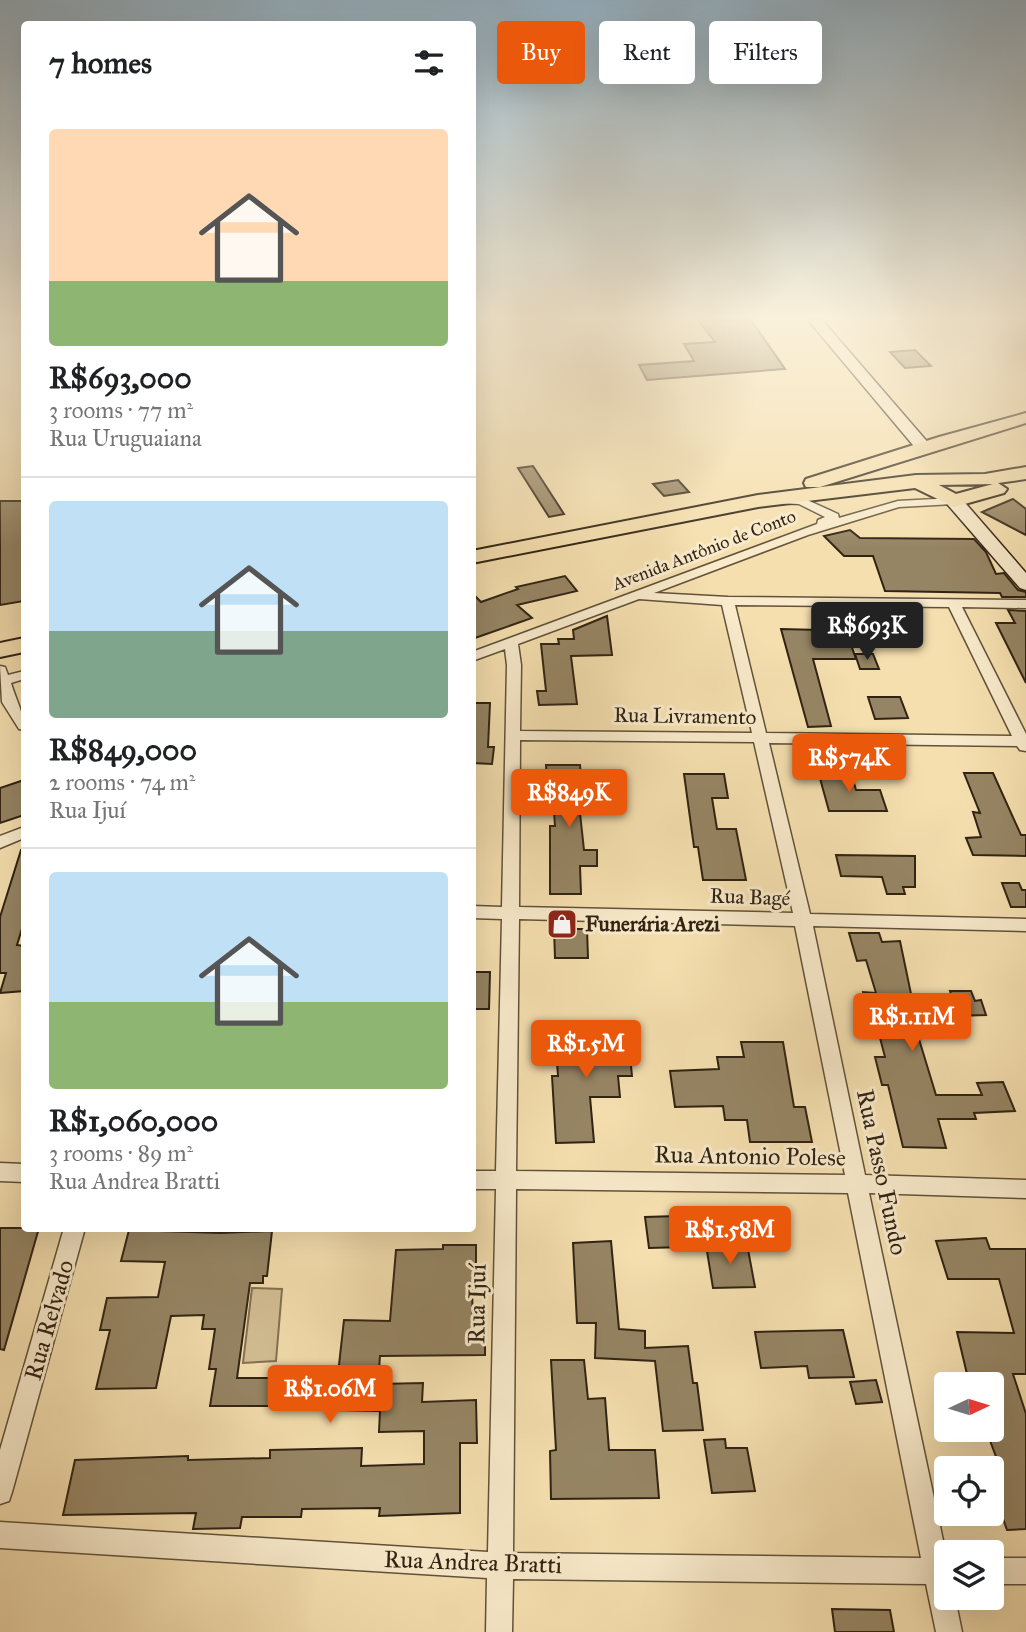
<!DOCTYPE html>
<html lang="en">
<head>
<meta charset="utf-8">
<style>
	:root { --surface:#fff; --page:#f6f6f6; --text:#202124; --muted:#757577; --line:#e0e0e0; --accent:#ea580c }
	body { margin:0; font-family:"IM FELL Great Primer",serif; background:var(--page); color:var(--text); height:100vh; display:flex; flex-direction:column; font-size:26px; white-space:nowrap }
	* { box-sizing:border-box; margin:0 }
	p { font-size:23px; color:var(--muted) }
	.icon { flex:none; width:38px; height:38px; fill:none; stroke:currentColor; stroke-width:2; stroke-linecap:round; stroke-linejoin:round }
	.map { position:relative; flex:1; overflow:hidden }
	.panel { position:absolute; left:21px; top:21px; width:455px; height:1211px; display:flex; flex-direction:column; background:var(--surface); border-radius:7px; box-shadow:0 7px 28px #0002 }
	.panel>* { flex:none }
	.hud { position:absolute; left:497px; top:21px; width:424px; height:63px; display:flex; gap:14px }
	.needle { width:46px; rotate:86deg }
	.buttons { position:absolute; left:934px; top:1372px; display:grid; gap:14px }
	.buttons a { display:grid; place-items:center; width:70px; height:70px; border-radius:7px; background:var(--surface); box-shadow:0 7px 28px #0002; font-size:35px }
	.price { position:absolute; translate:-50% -60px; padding:0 16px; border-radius:7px; background:var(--accent); color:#fff; font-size:23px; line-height:46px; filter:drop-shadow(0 2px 4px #0008) }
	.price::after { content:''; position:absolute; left:50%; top:42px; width:21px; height:16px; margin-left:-10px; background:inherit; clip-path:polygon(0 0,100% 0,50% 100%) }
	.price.current { background:#222; color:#fff }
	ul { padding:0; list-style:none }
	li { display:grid; align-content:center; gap:14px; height:371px; padding:0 28px }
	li+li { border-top:2px solid var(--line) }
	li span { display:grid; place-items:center; height:217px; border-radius:7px; color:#555 }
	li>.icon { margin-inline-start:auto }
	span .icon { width:126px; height:126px; fill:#fffc; stroke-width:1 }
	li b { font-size:30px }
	h2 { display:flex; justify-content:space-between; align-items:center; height:84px; padding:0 28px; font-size:30px }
	.pill { padding:0 24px; border-radius:7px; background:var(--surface); box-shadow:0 7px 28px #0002; font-size:24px; line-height:63px }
	.pill.current { background:var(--accent); color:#fff }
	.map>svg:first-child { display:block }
	.green { fill:#d4bf94; stroke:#827154; stroke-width:2 }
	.building { fill:#968564; stroke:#302313; stroke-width:2 }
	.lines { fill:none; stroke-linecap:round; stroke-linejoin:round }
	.street-casing { stroke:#61523a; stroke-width:3 }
	.secondary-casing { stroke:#302313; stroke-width:3 }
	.primary-casing { stroke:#302313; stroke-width:4 }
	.street { fill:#f8eacb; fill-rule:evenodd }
	.secondary { fill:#f8eacb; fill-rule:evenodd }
	.primary { fill:#f5dfaf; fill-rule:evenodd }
	.labels { text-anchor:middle; stroke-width:6; stroke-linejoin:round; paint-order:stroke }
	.far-street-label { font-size:18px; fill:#302313; stroke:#f8eacb }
	.street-label { font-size:21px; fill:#302313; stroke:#f8eacb }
	.poi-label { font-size:21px; font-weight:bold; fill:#302313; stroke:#f8eacb; text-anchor:start }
	.near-street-label { font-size:24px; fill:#302313; stroke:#f8eacb }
</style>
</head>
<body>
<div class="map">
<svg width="1026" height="1632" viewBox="0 0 1026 1632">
	<rect width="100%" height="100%" fill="#f5dfaf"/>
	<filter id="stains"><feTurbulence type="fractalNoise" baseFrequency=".00286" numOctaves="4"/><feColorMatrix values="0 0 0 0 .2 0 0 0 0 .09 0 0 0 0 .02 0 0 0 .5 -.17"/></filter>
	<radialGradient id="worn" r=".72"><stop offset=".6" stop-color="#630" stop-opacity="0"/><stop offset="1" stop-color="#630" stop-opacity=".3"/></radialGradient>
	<!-- green -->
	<polygon class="green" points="252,1288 282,1289 276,1361 243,1363"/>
	<!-- building -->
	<g class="building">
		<polygon points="698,320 751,320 785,369 647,380 639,365 694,361 684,344 715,342"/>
		<polygon points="915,350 931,366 905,368 890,352"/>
		<polygon points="533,466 564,514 549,517 518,468"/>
		<polygon points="678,480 689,492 664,496 653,484"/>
		<polygon points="1013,499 1026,509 1026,535 982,512"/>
		<polygon points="0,501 24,501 24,601 0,605"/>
		<polygon points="850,530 860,538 974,539 986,552 996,574 1004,573 1018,590 1026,592 1026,597 1002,597 1000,593 885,591 873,556 844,556 824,536"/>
		<polygon points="565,576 577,591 517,605 532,618 472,639 472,593 481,602 518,589 516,587"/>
		<polygon points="1008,610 1026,611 1026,683 996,623 1015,623"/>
		<polygon points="607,616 612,655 571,656 577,704 539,705 537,691 546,691 541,644 559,644 558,639 574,639 573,630"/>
		<polygon points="781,629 819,630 819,633 834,633 837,642 850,642 856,659 813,659 831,726 808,727"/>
		<polygon points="855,654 873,654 879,669 860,669"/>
		<polygon points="868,697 900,697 908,718 875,719"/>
		<polygon points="472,703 490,703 488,747 494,747 492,764 472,763"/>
		<polygon points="546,765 580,765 582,786 597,786 598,804 579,804 584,850 597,850 597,866 580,866 581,894 550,894 550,826 555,826 552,783 547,783"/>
		<polygon points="818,771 851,772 856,790 880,790 887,811 829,811"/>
		<polygon points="964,773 993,773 1021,835 1026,835 1026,856 973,855 966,838 981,837 973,812 980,813"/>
		<polygon points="684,774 724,774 728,798 712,798 717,829 736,829 746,880 703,880 698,847 694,847"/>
		<polygon points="24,780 24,815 0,823 0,788"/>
		<polygon points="21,850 24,850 24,922 17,945 24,946 24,991 0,993 6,973 0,973 0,917"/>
		<polygon points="836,855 915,856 915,887 903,887 905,894 887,894 882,877 841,876"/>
		<polygon points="1002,883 1019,883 1022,890 1026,890 1026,907 1011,907"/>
		<polygon points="554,929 587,929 588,958 555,958"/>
		<polygon points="849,933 879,933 882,942 900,941 915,1013 911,1013 936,1095 982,1095 977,1083 1003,1082 1015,1111 974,1113 976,1119 938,1119 946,1148 903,1147 888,1085 882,1085 875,1057 885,1057 873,1011 866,1010 863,992 876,993 866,960 857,961"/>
		<polygon points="472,972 490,972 489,1009 472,1009"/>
		<polygon points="950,991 971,991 975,1001 981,1000 986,1015 952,1016 947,1001 953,1000"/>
		<polygon points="628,1034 632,1076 618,1076 620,1097 590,1097 594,1142 556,1143 552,1076 558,1076 555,1035"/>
		<polygon points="741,1042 783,1042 794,1107 805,1107 812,1142 750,1142 747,1120 725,1120 723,1106 675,1107 670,1071 719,1069 717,1057 744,1057"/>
		<polygon points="677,1216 683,1247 649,1248 645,1217"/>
		<polygon points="0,1228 39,1228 4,1350 0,1349"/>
		<polygon points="129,1230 220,1233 272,1231 267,1276 263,1276 263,1283 250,1283 237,1378 290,1378 287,1406 210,1406 216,1369 209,1369 215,1329 202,1329 204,1315 171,1316 156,1388 96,1389 110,1330 100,1330 107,1298 158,1297 165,1262 121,1261"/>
		<polygon points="986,1238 990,1249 1026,1249 1026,1374 1013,1374 1026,1414 1026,1529 1007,1530 992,1488 992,1463 998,1462 986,1430 992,1430 992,1374 967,1374 957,1332 1014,1333 999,1279 948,1279 936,1241"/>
		<polygon points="611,1241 619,1329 645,1331 645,1348 688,1346 693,1383 697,1383 703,1430 663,1431 655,1361 595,1358 596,1323 577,1323 573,1243"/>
		<polygon points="747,1244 755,1287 713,1288 706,1245"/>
		<polygon points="443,1245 476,1245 476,1284 472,1284 473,1332 485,1332 485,1355 380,1356 378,1384 423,1383 422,1402 476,1400 477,1443 460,1443 460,1513 379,1516 380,1508 302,1509 301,1517 242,1517 240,1528 193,1529 196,1513 63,1515 75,1460 188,1456 188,1460 270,1458 270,1450 362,1448 361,1466 424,1464 424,1431 379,1432 380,1411 334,1410 344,1320 390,1321 396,1250 443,1249"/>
		<polygon points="843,1330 854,1377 809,1378 807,1366 761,1368 755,1332"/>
		<polygon points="551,1360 584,1360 588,1399 605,1398 609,1450 655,1450 659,1498 551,1499 550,1451 556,1450"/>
		<polygon points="876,1380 882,1402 856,1404 850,1382"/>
		<polygon points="725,1439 726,1448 747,1448 755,1491 712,1493 704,1440"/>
		<polygon points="832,1609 890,1610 894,1632 835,1632"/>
	</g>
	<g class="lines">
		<!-- street casing -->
		<g class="street-casing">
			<g id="street">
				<path d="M780,498l25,1 33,15 1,4 59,-17 56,-3 6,3 -6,3 -55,3 -91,28 -154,58 74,4 298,3v8l-64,-1 64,127v17l-6,-1 -3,-4 -248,-3 41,171 216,5v12l-213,-5 52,249 161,5v18l-157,-5 78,366v39h8l7,34h-26l-10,-48 -413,-5 -1,53h-26l1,-54 -487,-30v-26l488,30 8,-363h-24v-18h24l6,-252 -30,-1v-12l30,1 5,-242 -2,-16 -33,12v-9l345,-128 1,-4 7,-3 -26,-13 -23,-1 -2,-2zM639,599l83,6 30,128 -232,-2 1,-66 -3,-21zM735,605l214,2 63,129 -246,-3zM520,740l234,2 39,171 -274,-6zM519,919l276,7 50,249 -329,-4zM516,1189l332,4 73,365 -408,-5z"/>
				<path d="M0,666l5,1 3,8 16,-4v8l-13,4c5,17 13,30 13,47l-5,-1 -17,-27z"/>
				<polygon points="24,827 24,838 0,848 0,836"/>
				<polygon points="0,1163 24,1164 24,1182 0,1181"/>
				<polygon points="64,1228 85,1228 12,1492 9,1501 0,1504 0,1450"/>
				<rect x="992" y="1558" width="34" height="26"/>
			</g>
		</g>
		<!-- secondary casing -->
		<g class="secondary-casing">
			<g id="secondary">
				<polygon points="808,320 822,320 930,445 932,448 930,451 918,451"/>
				<polygon points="954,496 960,497 1026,573 1026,590 1020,588 948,505 946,501 948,497"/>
			</g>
		</g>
		<!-- primary casing -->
		<g class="primary-casing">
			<g id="primary">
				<polygon points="1026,413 1026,423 820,487 806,487 804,483 806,479 939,437"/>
				<path d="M1026,467v12l-28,4 9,6 -3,4 -50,14 -39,-19 -157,19 -286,56v-12l286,-56 158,-20 69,-1zM993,484l-37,10 -17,-9z"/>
				<polygon points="24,638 24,652 0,657 0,643"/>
			</g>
		</g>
		<!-- street -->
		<use href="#street" class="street"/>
		<!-- secondary -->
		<use href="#secondary" class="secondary"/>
		<!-- primary -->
		<use href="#primary" class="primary"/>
	</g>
	<!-- sky -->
	<linearGradient id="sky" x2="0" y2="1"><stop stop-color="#92acbc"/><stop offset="0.58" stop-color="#faf1db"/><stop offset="1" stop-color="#faf1db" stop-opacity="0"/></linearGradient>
	<rect width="1026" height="548" fill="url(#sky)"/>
	<!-- icons -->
	<defs>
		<g id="shop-square" transform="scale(1.575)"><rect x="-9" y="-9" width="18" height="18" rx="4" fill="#8f2418" stroke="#f8eacb"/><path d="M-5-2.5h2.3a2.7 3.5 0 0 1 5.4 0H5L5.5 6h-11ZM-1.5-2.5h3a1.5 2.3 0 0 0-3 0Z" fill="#fff"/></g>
	</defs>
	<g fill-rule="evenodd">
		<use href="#shop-square" x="562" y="924"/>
	</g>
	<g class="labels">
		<!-- far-street labels -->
		<g class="far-street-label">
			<text transform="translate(704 550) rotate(-21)" y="6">Avenida Antônio de Conto</text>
		</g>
		<!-- street labels -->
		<g class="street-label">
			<text transform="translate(685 716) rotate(1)" y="7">Rua Livramento</text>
			<text transform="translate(750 897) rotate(2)" y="7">Rua Bagé</text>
		</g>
		<!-- poi labels -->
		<g class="poi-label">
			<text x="585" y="931">Funerária Arezi</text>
		</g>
		<!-- near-street labels -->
		<g class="near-street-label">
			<text transform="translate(750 1156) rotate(1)" y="8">Rua Antonio Polese</text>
			<text transform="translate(882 1172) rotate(78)" y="8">Rua Passo Fundo</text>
			<text transform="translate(477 1304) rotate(-89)" y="8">Rua Ijuí</text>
			<text transform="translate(49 1320) rotate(-74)" y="8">Rua Relvado</text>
			<text transform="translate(473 1562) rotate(2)" y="8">Rua Andrea Bratti</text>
		</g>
	</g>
	<rect width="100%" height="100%" filter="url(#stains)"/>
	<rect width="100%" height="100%" fill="url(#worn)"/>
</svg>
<div class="buttons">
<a><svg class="needle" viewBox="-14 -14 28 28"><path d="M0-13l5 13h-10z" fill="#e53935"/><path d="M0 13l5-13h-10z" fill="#757577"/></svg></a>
<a><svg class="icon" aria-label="locate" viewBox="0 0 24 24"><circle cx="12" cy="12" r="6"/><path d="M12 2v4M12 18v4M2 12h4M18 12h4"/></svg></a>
<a><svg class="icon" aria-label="layers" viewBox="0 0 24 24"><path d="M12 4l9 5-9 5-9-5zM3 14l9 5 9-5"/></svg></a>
</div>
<b class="price current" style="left:867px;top:662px">R$693K</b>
<b class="price" style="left:849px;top:794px">R$574K</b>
<b class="price" style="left:569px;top:829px">R$849K</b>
<b class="price" style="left:912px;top:1053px">R$1.11M</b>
<b class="price" style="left:586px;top:1080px">R$1.5M</b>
<b class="price" style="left:730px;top:1266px">R$1.58M</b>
<b class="price" style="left:330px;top:1425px">R$1.06M</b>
<div class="hud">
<a class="pill current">Buy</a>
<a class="pill">Rent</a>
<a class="pill">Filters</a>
</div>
<section class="panel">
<h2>7 homes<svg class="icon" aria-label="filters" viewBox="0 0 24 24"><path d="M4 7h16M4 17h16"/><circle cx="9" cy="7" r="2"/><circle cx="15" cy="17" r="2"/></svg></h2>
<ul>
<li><span style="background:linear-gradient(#ffd9b3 70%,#8fb573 0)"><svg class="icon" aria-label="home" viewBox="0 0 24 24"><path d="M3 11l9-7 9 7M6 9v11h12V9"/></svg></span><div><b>R$693,000</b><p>3 rooms · 77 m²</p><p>Rua Uruguaiana</p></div></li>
<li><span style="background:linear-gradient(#bfe0f5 60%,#7fa58c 0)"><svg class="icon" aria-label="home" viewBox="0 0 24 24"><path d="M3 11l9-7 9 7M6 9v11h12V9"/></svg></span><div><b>R$849,000</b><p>2 rooms · 74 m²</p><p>Rua Ijuí</p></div></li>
<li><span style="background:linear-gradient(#bfe0f5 60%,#8fb573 0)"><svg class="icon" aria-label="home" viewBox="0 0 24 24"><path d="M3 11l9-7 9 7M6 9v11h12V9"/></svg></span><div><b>R$1,060,000</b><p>3 rooms · 89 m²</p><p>Rua Andrea Bratti</p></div></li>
</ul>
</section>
</div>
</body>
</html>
